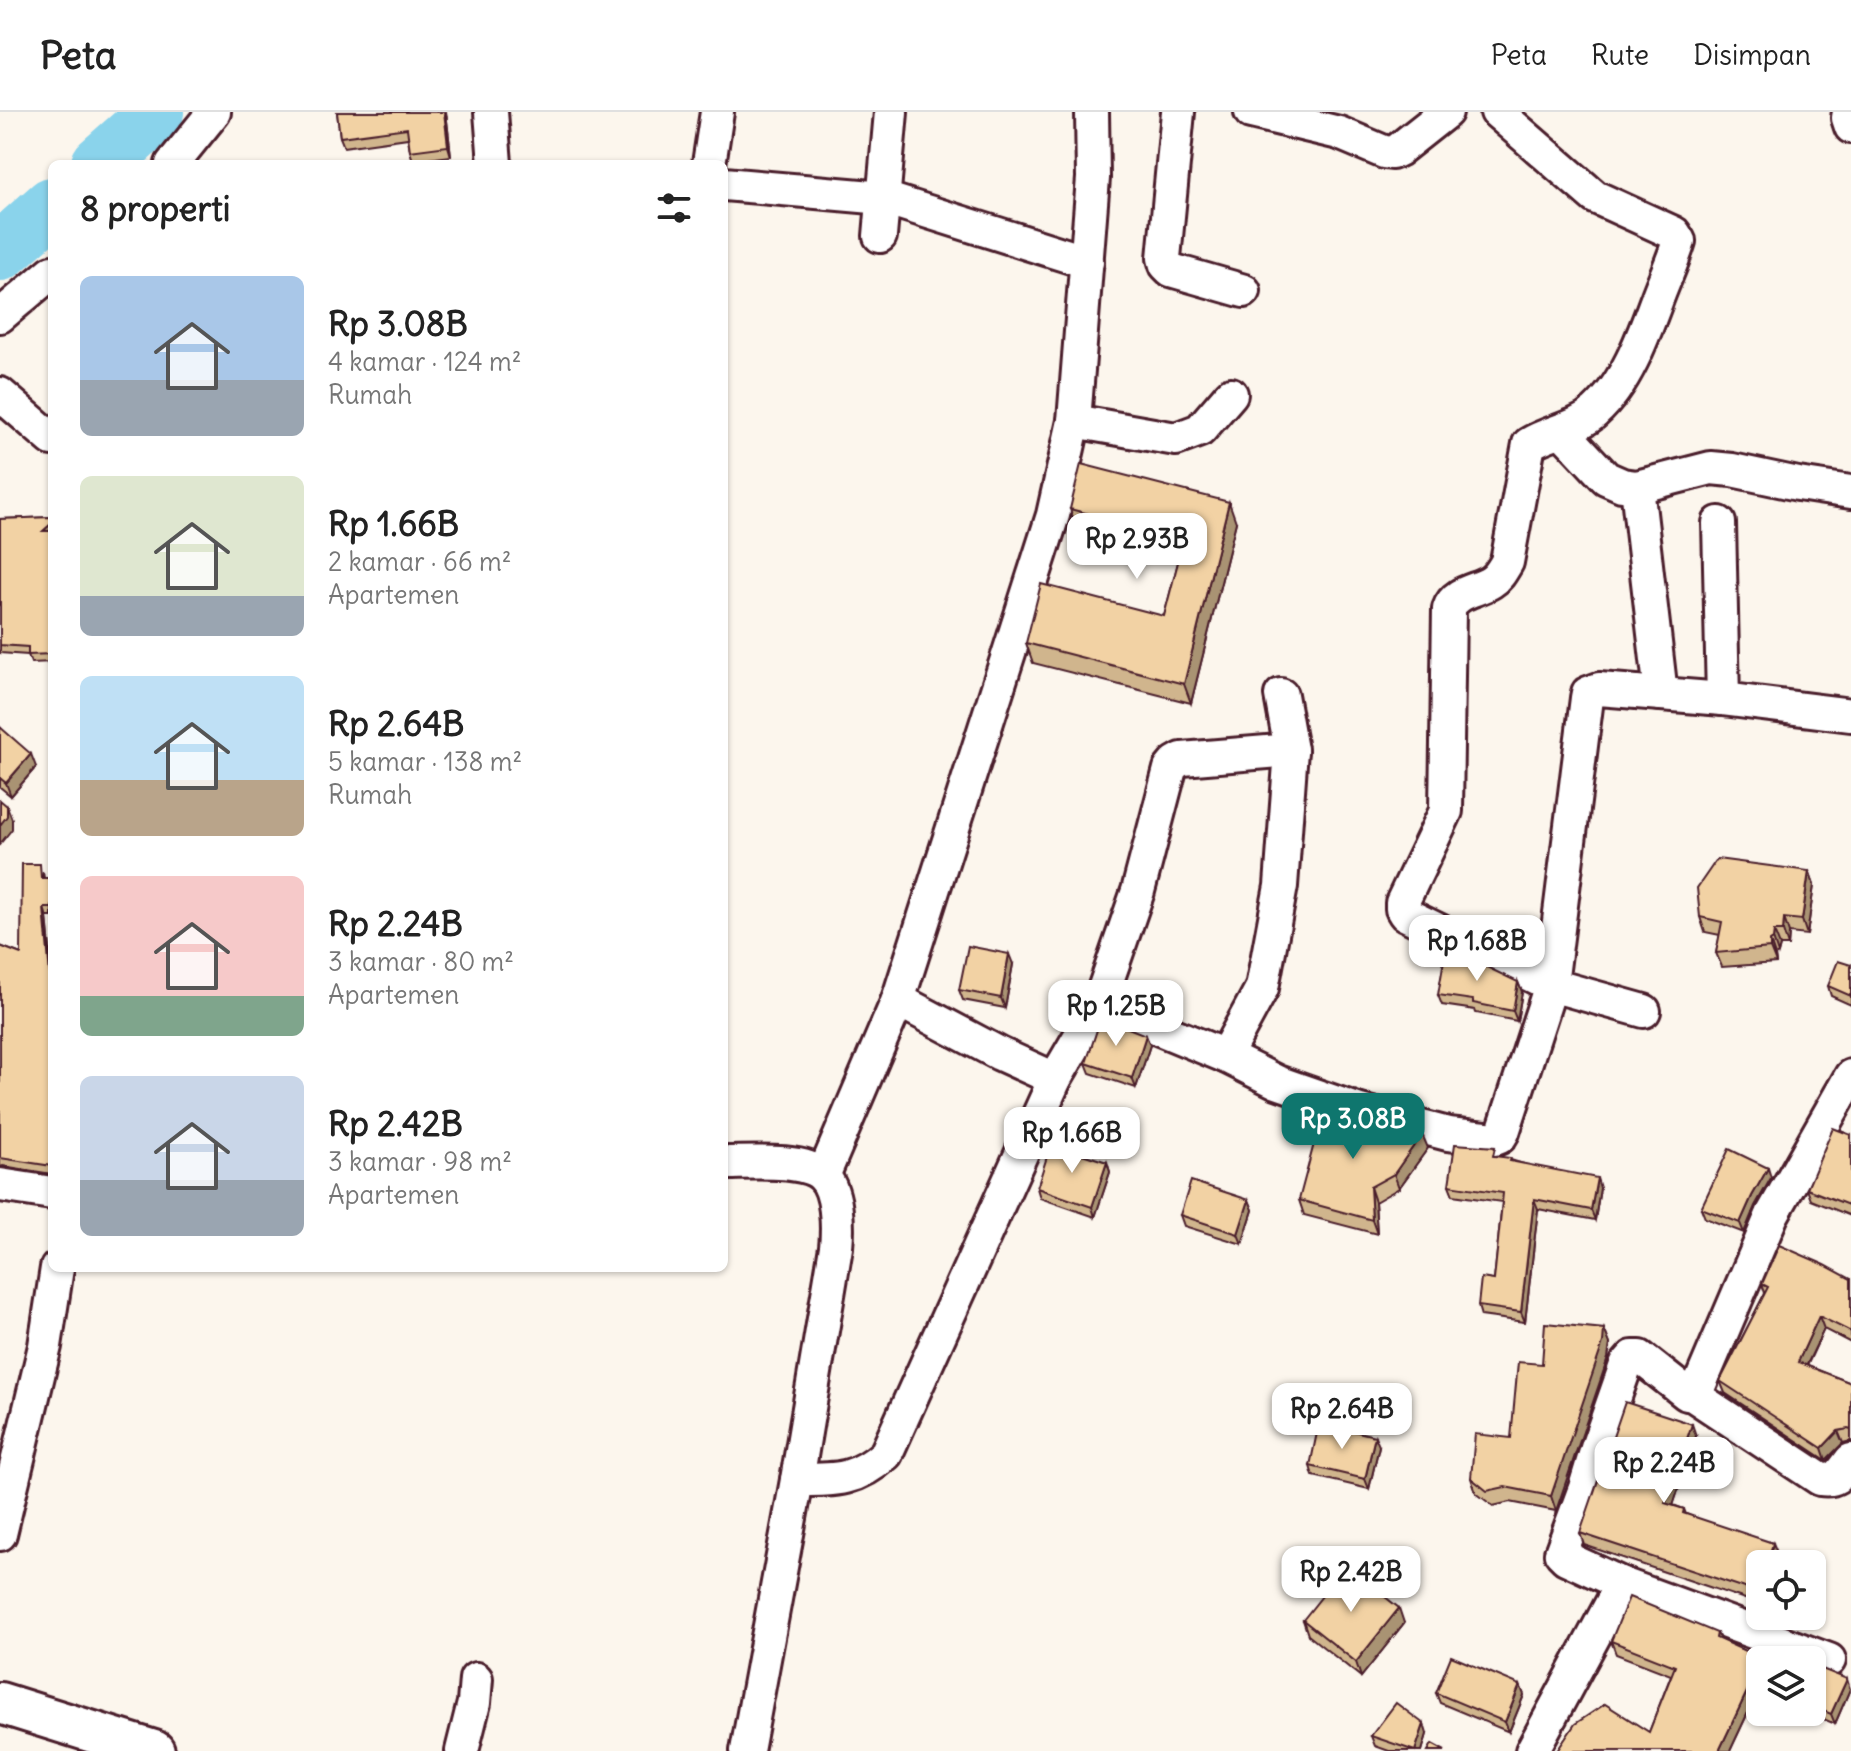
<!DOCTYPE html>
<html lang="id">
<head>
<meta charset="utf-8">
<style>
	:root { --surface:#fff; --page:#f2f2f2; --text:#222; --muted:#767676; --line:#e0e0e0; --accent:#0f766e }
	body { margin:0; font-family:Delius,sans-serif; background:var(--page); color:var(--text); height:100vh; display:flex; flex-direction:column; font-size:30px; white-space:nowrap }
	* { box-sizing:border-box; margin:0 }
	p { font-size:26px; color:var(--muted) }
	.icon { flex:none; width:44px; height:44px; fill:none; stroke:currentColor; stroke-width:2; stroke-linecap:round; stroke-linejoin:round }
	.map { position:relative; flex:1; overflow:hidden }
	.sheet { position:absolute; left:48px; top:48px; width:680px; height:1112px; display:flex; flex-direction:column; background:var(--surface); border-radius:12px; box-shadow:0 2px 6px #0004 }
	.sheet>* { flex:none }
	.buttons { position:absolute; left:1746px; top:1438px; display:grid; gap:16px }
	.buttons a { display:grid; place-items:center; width:80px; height:80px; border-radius:12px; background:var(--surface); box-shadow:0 2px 6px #0004; font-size:40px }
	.price { position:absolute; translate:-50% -68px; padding:0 18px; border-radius:16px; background:#fff; color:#222; font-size:26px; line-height:52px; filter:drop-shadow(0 2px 4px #0008) }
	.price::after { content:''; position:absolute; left:50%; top:48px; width:24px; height:18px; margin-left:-12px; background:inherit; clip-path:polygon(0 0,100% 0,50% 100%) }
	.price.active { background:var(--accent); color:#fff }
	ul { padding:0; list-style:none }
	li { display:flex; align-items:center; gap:24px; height:200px; padding:0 32px }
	li span { display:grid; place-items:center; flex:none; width:224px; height:160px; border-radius:12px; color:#555 }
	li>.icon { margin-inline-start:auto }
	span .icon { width:96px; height:96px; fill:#fffc; stroke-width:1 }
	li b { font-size:34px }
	h2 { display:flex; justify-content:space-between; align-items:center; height:96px; padding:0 32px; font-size:34px }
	header { display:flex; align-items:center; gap:48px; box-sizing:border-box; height:112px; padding:0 40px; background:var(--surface); border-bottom:2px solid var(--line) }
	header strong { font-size:38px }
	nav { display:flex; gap:44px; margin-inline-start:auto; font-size:28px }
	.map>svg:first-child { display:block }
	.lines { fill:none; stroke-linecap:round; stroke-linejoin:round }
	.river { stroke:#8ad3eb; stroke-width:58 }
	.minor-casing { stroke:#4a1f2b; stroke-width:38 }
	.major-casing { stroke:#4a1f2b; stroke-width:46 }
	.minor { stroke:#fff; stroke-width:32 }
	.major { stroke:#fff; stroke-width:40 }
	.wall { fill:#d0b58d; stroke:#4a1f2b; stroke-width:2 }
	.shaded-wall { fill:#a99373; stroke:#4a1f2b; stroke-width:2 }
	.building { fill:#f2d2a4; stroke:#4a1f2b; stroke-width:2 }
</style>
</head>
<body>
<header>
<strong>Peta</strong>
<nav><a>Peta</a><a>Rute</a><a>Disimpan</a></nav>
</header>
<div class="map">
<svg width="1851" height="1639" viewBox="0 0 1851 1639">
	<rect width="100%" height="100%" fill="#fcf6ed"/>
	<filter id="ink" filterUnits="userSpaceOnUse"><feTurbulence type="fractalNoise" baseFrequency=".0125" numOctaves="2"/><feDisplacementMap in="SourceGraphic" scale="16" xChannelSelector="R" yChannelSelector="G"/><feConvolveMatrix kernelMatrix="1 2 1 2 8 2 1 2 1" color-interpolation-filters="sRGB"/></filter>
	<g filter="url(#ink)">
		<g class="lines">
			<!-- river -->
			<g class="river">
				<polyline points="100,52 151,7 155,0"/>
				<polyline points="0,140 52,94"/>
			</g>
			<!-- minor casing -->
			<g class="minor-casing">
				<g id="minor">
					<polyline points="491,0 495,52"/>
					<polyline points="1178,0 1164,146 1166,153 1171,158 1244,179"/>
					<polyline points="1251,0 1339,21 1384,40 1392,41 1398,38 1446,0"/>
					<path d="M1497,0l98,85 79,36 5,8c-6,20 -15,39 -22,58 -14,38 -31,85 -62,113 -18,17 -46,19 -66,32l-22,118c-5,8 -8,15 -16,20 -14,9 -36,9 -42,27l-3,202 -44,92v6l3,5 146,71 36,-287 1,-5 11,-4 124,10 128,16"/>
					<polyline points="1849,0 1848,6 1851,15"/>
					<polyline points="172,52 214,0"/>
					<polyline points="709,52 717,0"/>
					<polyline points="724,72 884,86 1087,150"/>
					<polyline points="880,124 891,0"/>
					<polyline points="0,204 52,160"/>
					<polyline points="0,282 52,327"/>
					<polyline points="1074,309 1176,327 1200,318 1231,282"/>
					<polyline points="1562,319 1606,366 1622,373 1637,375 1711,356 1732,358 1798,372 1851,380"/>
					<polyline points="1637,375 1661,582"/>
					<polyline points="1719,411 1723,587"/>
					<polyline points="898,888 1000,942 1055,967"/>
					<polyline points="1099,892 1225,944 1277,970 1360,999 1448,1022 1495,1027 1500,1025 1503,1020 1551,873 1644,899"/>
					<polyline points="1225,944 1262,876 1281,774 1291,638 1281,583"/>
					<path d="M724,1051c25,0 79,-5 98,12 16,15 16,52 14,72l-39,233 -50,271"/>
					<polyline points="823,1064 898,888 1053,403 1074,309 1093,66 1092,0"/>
					<polyline points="0,1073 52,1081"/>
					<polyline points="1693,1283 1697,1279 1772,1103 1851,964"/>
					<path d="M797,1368c39,0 59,1 89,-26l169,-375 44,-75 39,-113 32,-122 5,-6 7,-4 109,-9"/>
					<polyline points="0,1422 45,1234 57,1156"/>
					<path d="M1829,1548l-207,-76 -56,-26 -5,-5 24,-65 13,-43 28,-80 7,-8h7l47,37 6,1 127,84c18,3 21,-6 31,-19"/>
					<polyline points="462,1639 474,1591 476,1567"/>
					<polyline points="1532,1639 1622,1472"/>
				</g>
			</g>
			<!-- major casing -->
			<g class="major-casing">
				<polyline id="major" points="0,1591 154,1639"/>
			</g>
			<!-- minor -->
			<use href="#minor" class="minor"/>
			<!-- major -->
			<use href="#major" class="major"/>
		</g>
		<!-- wall -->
		<g class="wall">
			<polygon points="337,0 446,0 451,44 413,49 410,39 408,26 344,35 340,25"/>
			<polygon points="1070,397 1236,410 1191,591 1033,551 1026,531 1164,504 1180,443 1077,417"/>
			<polygon points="52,405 52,550 31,551 28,543 0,541 0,407"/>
			<polygon points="0,615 36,655 11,684 0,675"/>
			<polygon points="1809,759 1814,773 1807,823 1789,821 1788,834 1780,834 1778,842 1775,844 1776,851 1722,855 1716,841 1720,823 1705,820 1700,805"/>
			<polygon points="43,760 44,766 52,766 52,805 47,805 52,855 52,1062 3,1054 0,1055 0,834 21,842"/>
			<polygon points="1013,852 1005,896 963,888 959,878"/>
			<polygon points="1851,853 1851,893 1831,884 1828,874"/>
			<polygon points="1518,870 1522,880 1517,909 1476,901 1475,898 1442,893 1438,883"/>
			<polygon points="1150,933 1136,976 1090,961 1086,951"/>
			<polygon points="1851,1023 1851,1104 1811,1088 1807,1077"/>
			<polygon points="1428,1036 1399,1076 1375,1090 1377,1122 1304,1103 1299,1088"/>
			<polygon points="1498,1044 1600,1076 1595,1108 1538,1097 1525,1210 1481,1204 1478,1194 1494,1168 1502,1090 1453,1083 1449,1073"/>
			<polygon points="1107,1050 1110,1060 1095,1105 1040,1086 1037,1076"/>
			<polygon points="1771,1066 1755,1094 1744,1121 1705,1106 1701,1096"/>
			<polygon points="1249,1088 1253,1098 1242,1132 1184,1114 1180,1103"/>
			<polygon points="1851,1167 1851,1231 1824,1217 1807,1254 1851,1271 1851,1329 1843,1331 1826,1348 1725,1281 1720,1269 1765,1181 1762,1172"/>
			<polygon points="1604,1217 1610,1232 1608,1246 1556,1399 1510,1390 1493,1394 1476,1381 1471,1366 1511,1326 1542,1252"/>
			<polygon points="1696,1324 1673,1393 1684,1397 1686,1402 1778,1443 1775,1452 1760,1452 1760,1492 1584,1433 1580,1421"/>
			<polygon points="1379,1334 1369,1377 1313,1364 1310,1354"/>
			<polygon points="1303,1508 1404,1511 1361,1565 1308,1523"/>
			<polygon points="1717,1521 1720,1527 1763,1548 1760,1548 1760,1575 1730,1639 1557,1639 1649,1620 1671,1563 1616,1542 1611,1529"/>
			<polygon points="1812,1553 1850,1577 1835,1612 1807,1600 1812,1600"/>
			<polygon points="1520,1573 1524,1583 1509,1620 1440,1591 1436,1581"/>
			<polygon points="1427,1622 1422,1639 1389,1639 1375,1634 1371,1624"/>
		</g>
		<!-- shaded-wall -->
		<g class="shaded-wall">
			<polygon points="444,0 446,0 451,44 448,34"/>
			<polygon points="1229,390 1236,410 1191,591 1184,572"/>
			<polygon points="52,411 52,422 43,419"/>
			<polygon points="31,642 36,655 11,684 6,671"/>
			<polygon points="7,694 12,707 12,717 0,732 0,713"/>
			<polygon points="1809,759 1814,773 1807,823 1802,808"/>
			<polygon points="44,796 47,805 52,867 50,863"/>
			<polygon points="1784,806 1789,821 1788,834 1783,819"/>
			<polygon points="1774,819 1780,834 1778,842 1773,827"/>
			<polygon points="1770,829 1775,844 1776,851 1770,836"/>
			<polygon points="1009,842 1013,852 1005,896 1001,886"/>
			<polygon points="1518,870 1522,880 1517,909 1513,899"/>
			<polygon points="1146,923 1150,933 1136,976 1132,966"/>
			<polygon points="1422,1022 1428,1036 1399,1076 1394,1062"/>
			<polygon points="1107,1050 1110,1060 1095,1105 1092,1095"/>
			<polygon points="1768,1056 1771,1066 1755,1094 1744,1121 1740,1111 1752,1084"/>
			<polygon points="1597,1066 1600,1076 1595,1108 1591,1098"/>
			<polygon points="1370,1075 1375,1090 1377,1122 1372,1108"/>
			<polygon points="1534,1087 1538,1097 1525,1210 1521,1200"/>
			<polygon points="1249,1088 1253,1098 1242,1132 1238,1122"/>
			<polygon points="1819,1204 1824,1217 1802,1263 1798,1250"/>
			<polygon points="1604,1217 1610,1232 1608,1246 1556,1399 1551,1384"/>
			<polygon points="1692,1312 1696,1324 1670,1403 1665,1391"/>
			<polygon points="1838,1319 1843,1331 1826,1348 1822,1336"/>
			<polygon points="1375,1324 1379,1334 1369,1377 1365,1367"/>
			<polygon points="1773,1431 1778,1443 1775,1452 1767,1452"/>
			<polygon points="1399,1496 1404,1511 1361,1565 1356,1550"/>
			<polygon points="1760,1552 1760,1575 1730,1639 1719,1639"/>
			<polygon points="1847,1567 1850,1577 1835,1612 1831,1602"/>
			<polygon points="1520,1573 1524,1583 1509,1620 1505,1610"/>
			<polygon points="1424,1612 1427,1622 1422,1639 1415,1639"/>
		</g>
		<!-- building -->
		<g class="building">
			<polygon points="337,0 444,0 448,34 410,39 407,16 340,25"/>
			<polygon points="1081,352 1229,390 1184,572 1026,531 1041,472 1164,504 1184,427 1070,397"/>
			<polygon points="52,405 52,411 43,419 52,419 52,542 28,543 28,535 0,533 0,407"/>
			<polygon points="0,615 31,642 6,671 0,666"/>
			<polygon points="0,688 7,694 7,704 0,713"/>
			<polygon points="1717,747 1809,759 1802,808 1784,806 1783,819 1774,819 1773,827 1770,829 1770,836 1716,841 1722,810 1700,805 1697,776"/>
			<polygon points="22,752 40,752 41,766 52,766 52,796 44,796 50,863 52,863 52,1054 0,1046 0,834 21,842"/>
			<polygon points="968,834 1009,842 1001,886 959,878"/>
			<polygon points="1445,842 1468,846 1518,870 1513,899 1473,891 1473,888 1438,883"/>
			<polygon points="1838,849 1851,853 1851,884 1828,874"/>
			<polygon points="1103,906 1146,923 1132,966 1086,951 1098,915"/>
			<polygon points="1324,994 1350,1003 1422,1022 1394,1062 1370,1075 1372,1108 1299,1088"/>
			<polygon points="1833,1016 1851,1023 1851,1094 1807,1077"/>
			<polygon points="1051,1032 1107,1050 1092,1095 1037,1076"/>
			<polygon points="1455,1032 1495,1035 1493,1044 1511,1046 1510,1049 1597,1066 1591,1098 1534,1087 1521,1200 1478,1194 1481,1166 1494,1168 1503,1081 1449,1073"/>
			<polygon points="1729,1037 1768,1056 1752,1084 1740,1111 1701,1096"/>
			<polygon points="1191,1069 1249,1088 1238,1122 1180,1103"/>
			<polygon points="1779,1133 1825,1153 1851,1167 1851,1220 1819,1204 1798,1250 1851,1271 1851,1318 1848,1317 1838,1319 1822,1336 1720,1269 1768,1175 1762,1172"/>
			<polygon points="1545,1211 1604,1217 1603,1231 1551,1384 1505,1375 1487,1379 1471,1366 1475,1322 1511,1326 1518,1250 1542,1252"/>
			<polygon points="1625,1290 1692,1312 1665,1391 1684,1397 1683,1401 1773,1431 1767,1452 1760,1452 1760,1472 1757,1480 1580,1421"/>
			<polygon points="1319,1311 1375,1324 1365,1367 1310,1354"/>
			<polygon points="1346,1454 1399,1496 1356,1550 1303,1508"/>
			<polygon points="1629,1485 1717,1521 1716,1526 1763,1547 1760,1548 1760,1552 1719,1639 1557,1639 1575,1612 1605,1592 1649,1620 1675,1554 1611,1529"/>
			<polygon points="1776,1540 1799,1548 1773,1548"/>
			<polygon points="1451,1544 1520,1573 1505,1610 1436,1581"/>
			<polygon points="1812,1553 1847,1567 1831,1602 1812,1594"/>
			<polygon points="1396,1591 1424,1612 1415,1639 1371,1624"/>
			<polygon points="1432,1632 1445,1639 1428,1639"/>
		</g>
	</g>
</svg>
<div class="buttons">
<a><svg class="icon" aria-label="locate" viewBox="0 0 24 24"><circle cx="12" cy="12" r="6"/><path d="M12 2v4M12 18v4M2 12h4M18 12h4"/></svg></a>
<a><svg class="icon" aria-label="layers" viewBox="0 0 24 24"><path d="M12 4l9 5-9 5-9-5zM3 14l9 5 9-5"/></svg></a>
</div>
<b class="price" style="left:1137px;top:469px">Rp 2.93B</b>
<b class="price" style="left:1477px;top:871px">Rp 1.68B</b>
<b class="price" style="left:1116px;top:936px">Rp 1.25B</b>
<b class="price active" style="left:1353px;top:1049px">Rp 3.08B</b>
<b class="price" style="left:1072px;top:1063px">Rp 1.66B</b>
<b class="price" style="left:1342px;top:1339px">Rp 2.64B</b>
<b class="price" style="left:1664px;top:1393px">Rp 2.24B</b>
<b class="price" style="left:1351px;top:1502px">Rp 2.42B</b>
<section class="sheet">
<h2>8 properti<svg class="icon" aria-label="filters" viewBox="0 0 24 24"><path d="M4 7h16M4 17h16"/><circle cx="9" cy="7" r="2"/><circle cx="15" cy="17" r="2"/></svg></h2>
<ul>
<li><span style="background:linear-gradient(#a9c7e8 65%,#9aa5b1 0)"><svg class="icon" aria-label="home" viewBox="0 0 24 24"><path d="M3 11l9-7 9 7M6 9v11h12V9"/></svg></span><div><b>Rp 3.08B</b><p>4 kamar · 124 m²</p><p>Rumah</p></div></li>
<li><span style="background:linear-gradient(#dfe7d0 75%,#9aa5b1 0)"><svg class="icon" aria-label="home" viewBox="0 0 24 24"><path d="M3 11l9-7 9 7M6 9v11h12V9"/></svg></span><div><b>Rp 1.66B</b><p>2 kamar · 66 m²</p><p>Apartemen</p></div></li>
<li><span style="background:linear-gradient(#bfe0f5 65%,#b9a48a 0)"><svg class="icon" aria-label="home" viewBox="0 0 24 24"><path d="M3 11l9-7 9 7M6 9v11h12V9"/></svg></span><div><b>Rp 2.64B</b><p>5 kamar · 138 m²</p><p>Rumah</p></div></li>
<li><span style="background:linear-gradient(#f6c9c9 75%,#7fa58c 0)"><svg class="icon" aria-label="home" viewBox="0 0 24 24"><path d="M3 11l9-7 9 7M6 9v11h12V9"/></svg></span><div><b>Rp 2.24B</b><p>3 kamar · 80 m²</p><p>Apartemen</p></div></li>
<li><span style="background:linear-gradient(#c9d6e8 65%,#9aa5b1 0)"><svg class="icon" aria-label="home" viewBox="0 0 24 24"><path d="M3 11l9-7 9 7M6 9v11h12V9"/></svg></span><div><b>Rp 2.42B</b><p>3 kamar · 98 m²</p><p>Apartemen</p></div></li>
</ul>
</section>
</div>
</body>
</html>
